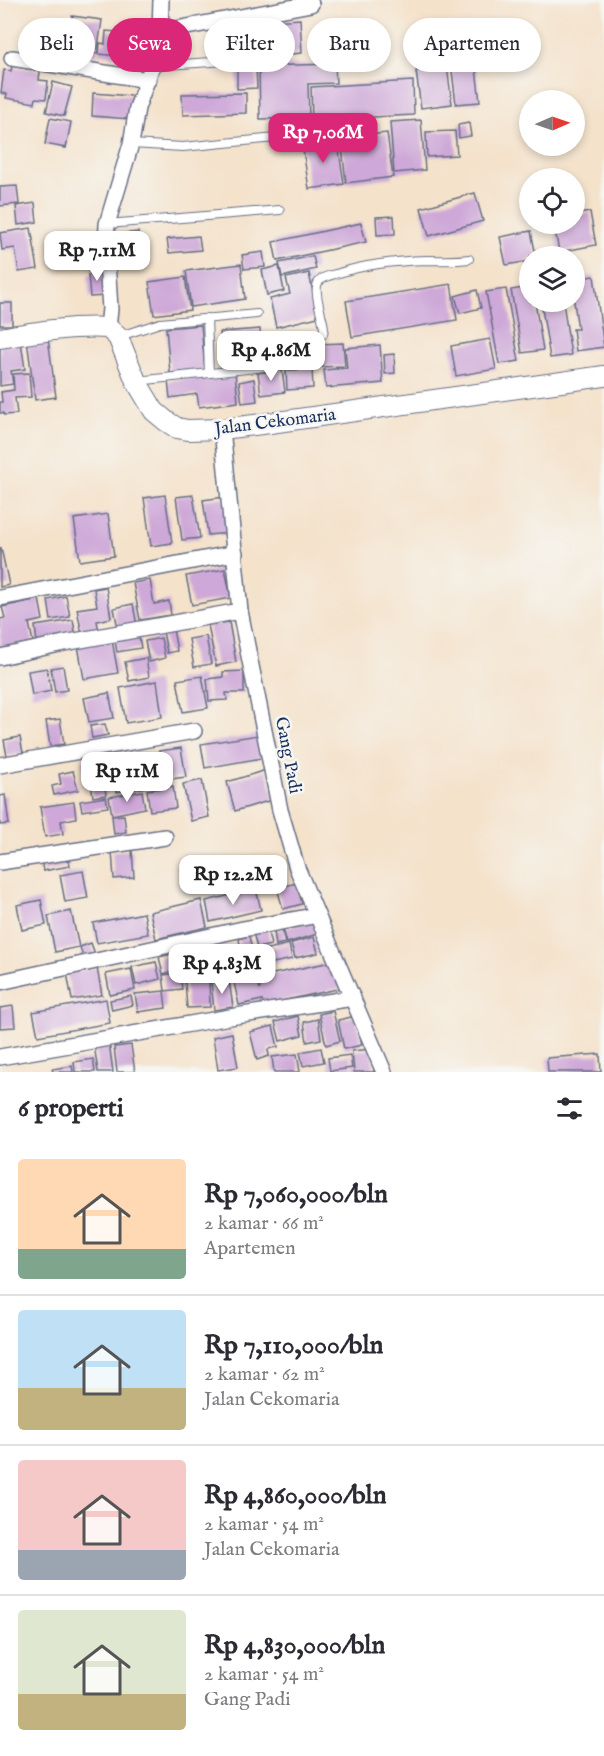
<!DOCTYPE html>
<html lang="id">
<head>
<meta charset="utf-8">
<style>
	:root { --surface:#fff; --page:#f2f2f3; --text:#2b2b33; --muted:#7c7c81; --line:#e1e1e2; --accent:#db2777 }
	body { margin:0; font-family:"IM FELL English",serif; background:var(--page); color:var(--text); height:100vh; display:flex; flex-direction:column; font-size:22px; white-space:nowrap }
	* { box-sizing:border-box; margin:0 }
	p { font-size:20px; color:var(--muted) }
	.icon { flex:none; width:33px; height:33px; fill:none; stroke:currentColor; stroke-width:2; stroke-linecap:round; stroke-linejoin:round }
	.map { position:relative; height:1072px; overflow:hidden }
	.drawer { display:flex; flex-direction:column; background:var(--surface); flex:1 }
	.drawer>* { flex:none }
	.hud { position:absolute; left:18px; top:18px; width:568px; height:54px; display:flex; gap:12px }
	.needle { width:39px; rotate:88deg }
	.buttons { position:absolute; left:519px; top:90px; display:grid; gap:12px }
	.buttons a { display:grid; place-items:center; width:66px; height:66px; border-radius:50%; background:var(--surface); box-shadow:0 3px 9px #0003; font-size:30px }
	.price { position:absolute; translate:-50% -51px; padding:0 14px; border-radius:12px; background:#fff; color:#222; font-size:20px; line-height:39px; filter:drop-shadow(0 2px 3px #0008) }
	.price::after { content:''; position:absolute; left:50%; top:36px; width:18px; height:14px; margin-left:-9px; background:inherit; clip-path:polygon(0 0,100% 0,50% 100%) }
	.price.active { background:var(--accent); color:#fff }
	ul { padding:0; list-style:none }
	li { display:flex; align-items:center; gap:18px; height:150px; padding:0 18px }
	li+li { border-top:2px solid var(--line) }
	li span { display:grid; place-items:center; flex:none; width:168px; height:120px; border-radius:6px; color:#555 }
	li>.icon { margin-inline-start:auto }
	span .icon { width:72px; height:72px; fill:#fffc; stroke-width:1 }
	li b { font-size:26px }
	h2 { display:flex; justify-content:space-between; align-items:center; height:72px; padding:0 18px; font-size:26px }
	.tag { padding:0 21px; border-radius:27px; background:var(--surface); box-shadow:0 3px 9px #0003; font-size:21px; line-height:54px }
	.tag.active { background:var(--accent); color:#fff }
	.map>svg:first-child { display:block }
	.building { fill:#cea8d8 }
	.lines { fill:none; stroke-linecap:round; stroke-linejoin:round }
	.service-casing { stroke:#676e84; stroke-width:10 }
	.minor-casing { stroke:#676e84; stroke-width:18 }
	.tertiary-casing { stroke:#676e84; stroke-width:22 }
	.service { stroke:#fff; stroke-width:8 }
	.minor { stroke:#fff; stroke-width:15 }
	.tertiary { stroke:#fff; stroke-width:20 }
	.labels { text-anchor:middle; stroke-width:5; stroke-linejoin:round; paint-order:stroke }
	.street-label { font-size:18px; fill:#1b2f5e; stroke:#f6f6f2 }
</style>
</head>
<body>
<div class="map">
<svg width="604" height="1072" viewBox="0 0 604 1072">
	<rect width="100%" height="100%" fill="#f6f6f2"/>
	<filter id="ink" filterUnits="userSpaceOnUse"><feTurbulence type="fractalNoise" baseFrequency=".0167" numOctaves="2"/><feDisplacementMap in="SourceGraphic" scale="12" xChannelSelector="R" yChannelSelector="G"/><feConvolveMatrix kernelMatrix="1 2 1 2 8 2 1 2 1" color-interpolation-filters="sRGB"/></filter>
	<filter id="wash" filterUnits="userSpaceOnUse"><feTurbulence type="fractalNoise" baseFrequency=".008" numOctaves="4" result="noise"/><feDisplacementMap in="SourceGraphic" scale="24" xChannelSelector="R" yChannelSelector="G"/><feGaussianBlur stdDeviation="1.35" result="paint"/><feColorMatrix in="noise" values="0 0 0 0 0 0 0 0 0 0 0 0 0 0 0 0 0 1.4 0 .05"/><feComposite in="paint" operator="in"/></filter>
	<g filter="url(#wash)">
		<rect width="100%" height="100%" fill="#f4e2cb"/>
		<g id="blocks">
			<!-- building -->
			<g class="building">
				<polygon points="72,16 102,20 97,54 67,49"/>
				<polygon points="300,19 302,53 245,58 243,23"/>
				<polygon points="117,29 142,31 141,38 147,38 145,52 140,51 139,58 99,54 100,43 105,44 106,31 117,32"/>
				<polygon points="475,60 480,102 456,104 451,63"/>
				<polygon points="335,64 336,83 308,84 309,118 260,119 259,66"/>
				<polygon points="12,66 40,71 39,80 48,81 46,99 36,98 35,103 6,98 7,94 1,93 4,70 11,71"/>
				<polygon points="447,66 452,104 421,108 416,71"/>
				<polygon points="237,67 256,67 257,88 237,89"/>
				<polygon points="413,81 414,115 312,120 311,87"/>
				<polygon points="53,82 72,87 64,116 46,112"/>
				<polygon points="93,93 132,96 130,119 92,116"/>
				<polygon points="246,93 246,113 183,115 182,94"/>
				<polygon points="50,118 71,122 66,148 45,144"/>
				<polygon points="421,120 425,170 394,173 390,122"/>
				<polygon points="469,123 471,136 459,138 458,125"/>
				<polygon points="455,131 457,155 427,157 426,132"/>
				<polygon points="387,133 393,177 346,183 341,138"/>
				<polygon points="337,138 344,184 309,189 302,143"/>
				<polygon points="17,186 19,204 0,206 0,187"/>
				<polygon points="475,193 483,221 429,236 421,208"/>
				<polygon points="35,203 37,222 18,225 16,206"/>
				<polygon points="590,212 596,245 559,252 554,224 574,224 574,215"/>
				<polygon points="394,216 395,234 377,235 376,217"/>
				<polygon points="361,223 366,242 277,261 273,242"/>
				<polygon points="31,228 38,269 19,272 15,248 2,250 0,233"/>
				<polygon points="531,231 536,256 530,256 530,261 506,265 500,237"/>
				<polygon points="138,232 142,265 118,268 114,235"/>
				<polygon points="199,236 201,250 169,253 167,239"/>
				<polygon points="263,252 265,267 244,269 242,255"/>
				<polygon points="313,256 316,269 282,277 279,263"/>
				<polygon points="103,264 105,296 90,297 88,275 94,275 93,265"/>
				<polygon points="241,264 245,299 191,307 186,271"/>
				<polygon points="279,266 284,291 267,295 262,270"/>
				<polygon points="309,273 318,317 276,327 270,299 290,294 286,278"/>
				<polygon points="594,276 604,347 576,351 573,329 578,329 574,302 574,279"/>
				<polygon points="185,277 190,310 154,315 149,282"/>
				<polygon points="451,284 457,320 352,337 346,301"/>
				<polygon points="530,287 530,302 535,302 543,350 522,353 511,290"/>
				<polygon points="506,289 519,361 499,364 486,292"/>
				<polygon points="477,290 481,308 460,313 455,296"/>
				<polygon points="541,302 563,302 571,355 550,358"/>
				<rect x="0" y="303" width="12" height="22"/>
				<polygon points="201,325 205,370 170,373 166,328"/>
				<polygon points="260,329 262,354 222,357 220,332"/>
				<polygon points="48,338 56,397 35,400 27,340"/>
				<polygon points="490,339 496,369 456,376 451,346"/>
				<polygon points="21,342 25,369 11,371 13,384 0,386 0,345"/>
				<polygon points="343,343 345,366 321,367 319,344"/>
				<polygon points="380,345 383,383 326,388 324,370 347,368 345,348"/>
				<polygon points="394,354 395,373 385,374 384,355"/>
				<polygon points="312,369 313,388 287,390 286,370"/>
				<polygon points="282,370 285,392 261,395 258,373"/>
				<polygon points="235,372 238,402 199,407 197,394 170,398 168,381"/>
				<polygon points="29,373 31,397 15,398 17,414 4,415 3,413 0,413 0,402 2,402 1,392 14,390 13,374"/>
				<polygon points="254,379 257,401 242,403 239,382"/>
				<polygon points="165,495 172,543 151,546 144,498"/>
				<polygon points="193,495 200,538 182,540 176,497"/>
				<polygon points="224,497 229,533 208,535 203,500"/>
				<polygon points="108,514 114,556 80,561 74,519"/>
				<polygon points="1,548 9,585 0,587 0,549"/>
				<polygon points="225,569 231,598 192,605 186,576"/>
				<polygon points="150,580 154,604 169,601 171,615 140,620 133,583"/>
				<polygon points="106,587 111,618 97,621 99,632 82,635 77,609 97,606 94,589"/>
				<polygon points="66,596 70,617 51,620 48,600"/>
				<polygon points="39,599 43,620 29,623 33,642 16,645 17,651 0,652 0,619 5,618 2,607"/>
				<polygon points="133,604 137,626 118,629 114,608"/>
				<polygon points="73,620 76,637 37,643 35,626"/>
				<polygon points="229,622 236,662 216,666 208,625"/>
				<polygon points="173,629 177,651 167,653 163,631"/>
				<polygon points="138,631 141,648 117,652 114,636"/>
				<polygon points="206,636 211,664 194,667 189,639"/>
				<polygon points="161,638 165,658 149,662 145,641"/>
				<polygon points="112,640 118,673 84,679 78,646"/>
				<polygon points="146,658 149,677 129,681 125,662"/>
				<polygon points="63,666 67,690 55,692 51,668"/>
				<polygon points="47,668 51,691 32,695 28,671"/>
				<polygon points="244,671 244,693 226,693 227,700 209,701 207,679 223,677 223,672"/>
				<polygon points="202,676 208,708 183,712 177,680"/>
				<polygon points="157,681 162,717 126,723 120,688"/>
				<polygon points="109,693 114,718 89,722 84,698"/>
				<polygon points="60,719 64,744 50,746 46,721"/>
				<polygon points="105,724 108,735 92,738 90,726"/>
				<polygon points="258,735 262,758 205,768 201,744"/>
				<polygon points="20,737 23,753 7,756 4,740"/>
				<polygon points="181,748 186,777 163,780 159,751"/>
				<polygon points="141,753 147,787 117,792 113,771 127,769 124,756"/>
				<polygon points="104,757 108,780 104,781 106,795 93,797 91,783 86,784 82,761"/>
				<polygon points="266,770 275,799 235,811 227,782"/>
				<polygon points="73,771 78,790 54,795 52,786 61,784 59,774"/>
				<polygon points="202,780 209,817 191,821 183,784"/>
				<polygon points="173,786 176,808 150,811 147,790"/>
				<polygon points="142,791 145,808 112,815 109,797"/>
				<polygon points="5,795 9,824 0,825 0,796"/>
				<polygon points="106,797 108,807 82,811 80,801"/>
				<polygon points="74,802 76,818 61,821 63,834 45,837 40,807"/>
				<polygon points="124,815 126,832 114,834 112,816"/>
				<polygon points="132,850 134,877 114,879 112,851"/>
				<polygon points="68,853 70,866 43,871 41,858"/>
				<polygon points="83,871 88,898 65,902 60,875"/>
				<polygon points="297,883 302,904 283,909 277,888"/>
				<polygon points="256,889 261,910 210,922 206,901"/>
				<polygon points="41,900 46,925 22,930 17,905"/>
				<polygon points="201,900 207,927 156,939 150,912"/>
				<polygon points="71,911 79,947 55,952 48,916"/>
				<polygon points="144,913 148,934 97,943 93,923"/>
				<polygon points="313,921 317,934 287,943 283,929"/>
				<polygon points="267,928 271,945 257,948 253,932"/>
				<polygon points="282,929 285,943 276,945 274,931"/>
				<polygon points="249,936 252,949 241,951 239,939"/>
				<polygon points="314,937 318,953 295,958 291,943"/>
				<polygon points="91,943 95,954 83,957 80,947"/>
				<polygon points="289,944 292,959 254,967 251,953"/>
				<polygon points="228,949 230,974 200,977 198,952"/>
				<polygon points="173,954 177,970 163,974 159,957"/>
				<polygon points="194,961 196,976 184,977 182,962"/>
				<polygon points="336,961 342,988 263,1005 262,1000 239,1005 233,978 256,973 260,990 258,977"/>
				<polygon points="156,962 160,979 136,985 132,967"/>
				<polygon points="97,968 102,995 72,1000 67,973"/>
				<polygon points="131,969 135,990 110,995 106,974"/>
				<polygon points="180,973 182,989 165,991 163,975"/>
				<polygon points="209,980 210,1007 187,1008 185,981"/>
				<polygon points="229,980 233,1007 214,1010 211,982"/>
				<polygon points="164,991 166,1008 138,1012 135,994"/>
				<polygon points="131,996 133,1005 112,1010 110,1000"/>
				<polygon points="106,999 110,1023 38,1036 33,1012"/>
				<polygon points="13,1006 15,1027 0,1028 0,1008"/>
				<polygon points="333,1011 340,1041 326,1045 319,1014"/>
				<polygon points="298,1016 302,1035 280,1041 275,1022"/>
				<polygon points="356,1016 362,1045 344,1049 338,1020"/>
				<polygon points="318,1019 321,1039 307,1042 304,1022"/>
				<polygon points="273,1026 278,1047 268,1049 269,1056 257,1060 250,1032"/>
				<polygon points="232,1033 238,1067 218,1070 213,1037"/>
				<polygon points="109,1042 113,1072 98,1072 94,1044"/>
				<polygon points="131,1045 135,1072 117,1072 114,1047"/>
				<polygon points="321,1048 324,1062 303,1066 300,1052"/>
				<polygon points="372,1049 374,1072 354,1072 352,1051"/>
				<polygon points="297,1054 300,1072 274,1072 272,1057"/>
				<polygon points="600,1054 601,1072 548,1072 547,1058"/>
				<polygon points="350,1055 352,1068 330,1071 328,1058"/>
				<polygon points="93,1059 95,1072 75,1072 74,1062"/>
				<polygon points="72,1066 73,1072 53,1072 52,1069"/>
			</g>
		</g>
	</g>
	<g filter="url(#ink)">
		<use href="#blocks" fill-opacity="0" stroke="#676e84" stroke-width="1.5"/>
		<g class="lines">
			<!-- service casing -->
			<g class="service-casing">
				<g id="service">
					<polyline points="152,66 285,57"/>
					<polyline points="131,144 183,147 370,129"/>
					<polyline points="107,224 280,210"/>
					<polyline points="207,318 209,373"/>
					<polyline points="120,336 160,323 257,314"/>
					<path d="M137,381l137,-15 20,-10 29,-22 1,-6c-1,-10 -11,-37 -6,-45 4,-7 14,-8 21,-10 28,-9 58,-12 88,-13 14,0 27,1 42,-1"/>
				</g>
			</g>
			<!-- minor casing -->
			<g class="minor-casing">
				<g id="minor">
					<polyline points="160,32 311,4"/>
					<polyline points="12,58 148,80"/>
					<polyline points="108,328 110,309 106,245 107,224 131,144 137,108 152,66 160,32 161,0"/>
					<polyline points="222,429 240,611 280,810 297,868 384,1072"/>
					<polyline points="0,598 235,553"/>
					<polyline points="0,657 64,643 240,611"/>
					<polyline points="0,765 194,731"/>
					<polyline points="0,862 165,837"/>
					<polyline points="0,982 243,929 313,916"/>
					<polyline points="0,1057 236,1016 353,998"/>
				</g>
			</g>
			<!-- tertiary casing -->
			<g class="tertiary-casing">
				<path id="tertiary" d="M0,338c35,-6 72,-12 108,-10l10,9 18,44 18,30 12,10 11,7 11,2 34,-1 48,-6 334,-47"/>
			</g>
			<!-- service -->
			<use href="#service" class="service"/>
			<!-- minor -->
			<use href="#minor" class="minor"/>
			<!-- tertiary -->
			<use href="#tertiary" class="tertiary"/>
		</g>
	</g>
	<g class="labels">
		<!-- street labels -->
		<g class="street-label">
			<text transform="translate(275 421) rotate(-7)" y="6">Jalan Cekomaria</text>
			<text transform="translate(289 755) rotate(79)" y="6">Gang Padi</text>
		</g>
	</g>
</svg>
<div class="buttons">
<a><svg class="needle" viewBox="-14 -14 28 28"><path d="M0-13l5 13h-10z" fill="#e53935"/><path d="M0 13l5-13h-10z" fill="#7c7c81"/></svg></a>
<a><svg class="icon" aria-label="locate" viewBox="0 0 24 24"><circle cx="12" cy="12" r="6"/><path d="M12 2v4M12 18v4M2 12h4M18 12h4"/></svg></a>
<a><svg class="icon" aria-label="layers" viewBox="0 0 24 24"><path d="M12 4l9 5-9 5-9-5zM3 14l9 5 9-5"/></svg></a>
</div>
<b class="price active" style="left:323px;top:164px">Rp 7.06M</b>
<b class="price" style="left:97px;top:282px">Rp 7.11M</b>
<b class="price" style="left:271px;top:382px">Rp 4.86M</b>
<b class="price" style="left:127px;top:803px">Rp 11M</b>
<b class="price" style="left:233px;top:906px">Rp 12.2M</b>
<b class="price" style="left:222px;top:995px">Rp 4.83M</b>
<div class="hud">
<a class="tag">Beli</a>
<a class="tag active">Sewa</a>
<a class="tag">Filter</a>
<a class="tag">Baru</a>
<a class="tag">Apartemen</a>
</div>
</div>
<section class="drawer">
<h2>6 properti<svg class="icon" aria-label="filters" viewBox="0 0 24 24"><path d="M4 7h16M4 17h16"/><circle cx="9" cy="7" r="2"/><circle cx="15" cy="17" r="2"/></svg></h2>
<ul>
<li><span style="background:linear-gradient(#ffd9b3 75%,#7fa58c 0)"><svg class="icon" aria-label="home" viewBox="0 0 24 24"><path d="M3 11l9-7 9 7M6 9v11h12V9"/></svg></span><div><b>Rp 7,060,000/bln</b><p>2 kamar · 66 m²</p><p>Apartemen</p></div></li>
<li><span style="background:linear-gradient(#bfe0f5 65%,#c2b280 0)"><svg class="icon" aria-label="home" viewBox="0 0 24 24"><path d="M3 11l9-7 9 7M6 9v11h12V9"/></svg></span><div><b>Rp 7,110,000/bln</b><p>2 kamar · 62 m²</p><p>Jalan Cekomaria</p></div></li>
<li><span style="background:linear-gradient(#f6c9c9 75%,#9aa5b1 0)"><svg class="icon" aria-label="home" viewBox="0 0 24 24"><path d="M3 11l9-7 9 7M6 9v11h12V9"/></svg></span><div><b>Rp 4,860,000/bln</b><p>2 kamar · 54 m²</p><p>Jalan Cekomaria</p></div></li>
<li><span style="background:linear-gradient(#dfe7d0 70%,#c2b280 0)"><svg class="icon" aria-label="home" viewBox="0 0 24 24"><path d="M3 11l9-7 9 7M6 9v11h12V9"/></svg></span><div><b>Rp 4,830,000/bln</b><p>2 kamar · 54 m²</p><p>Gang Padi</p></div></li>
</ul>
</section>
</body>
</html>
